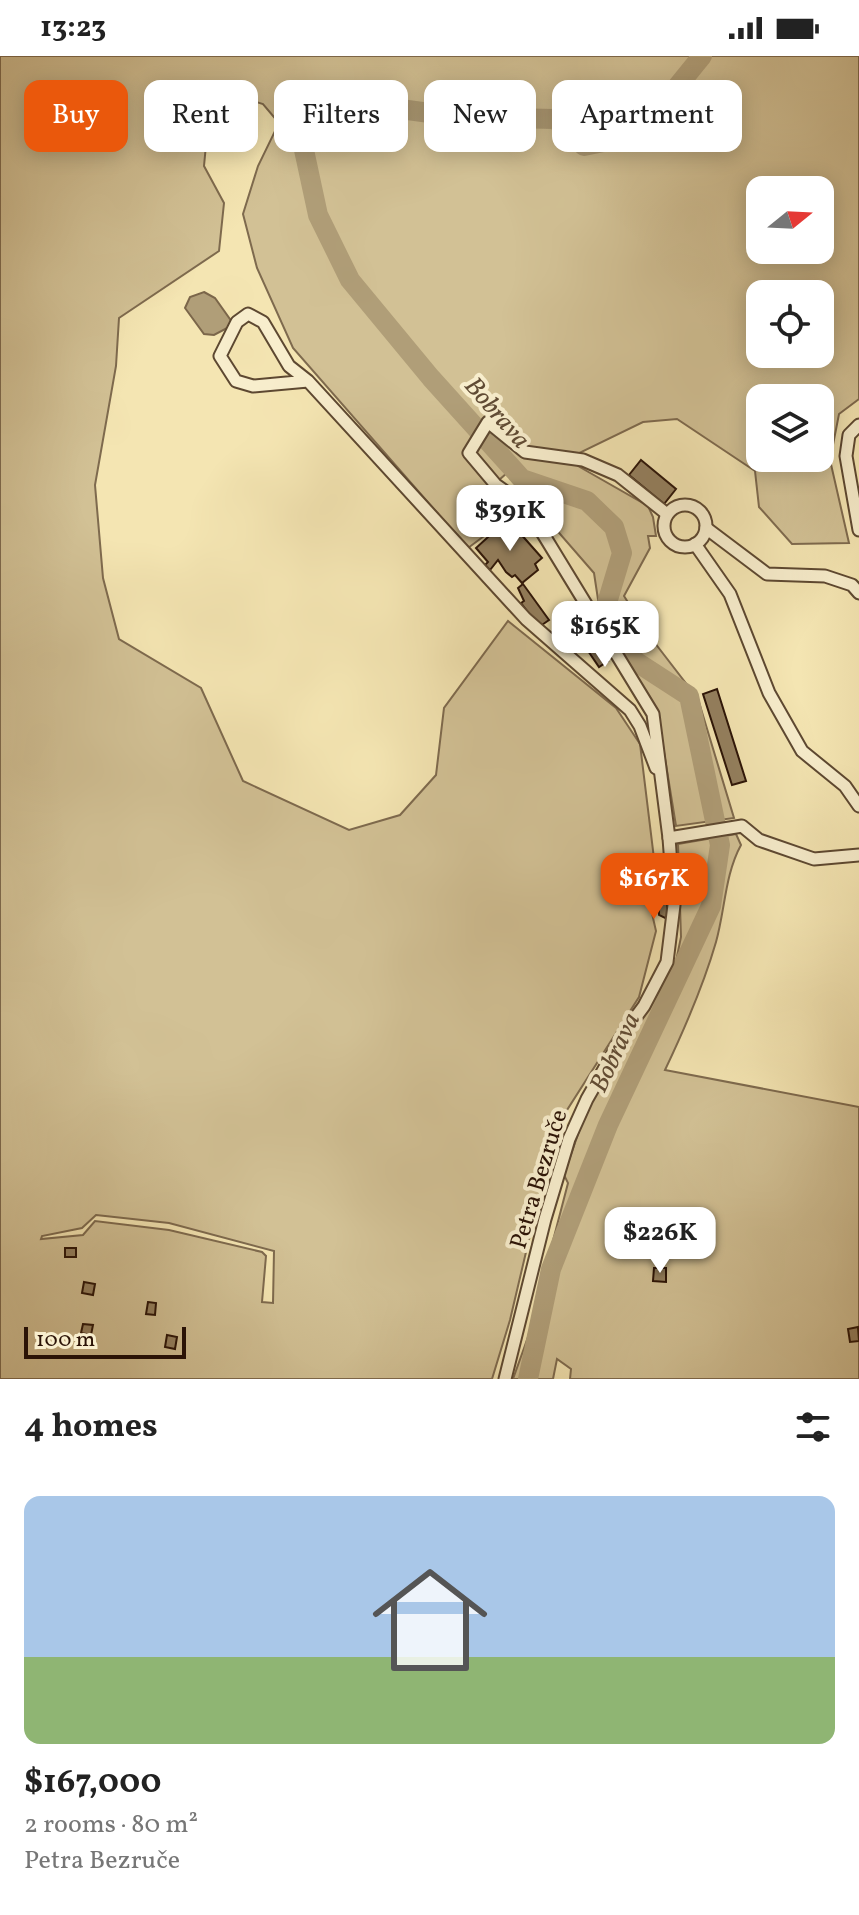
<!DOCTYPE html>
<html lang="en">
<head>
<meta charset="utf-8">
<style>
	:root { --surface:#fff; --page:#f2f2f2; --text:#222; --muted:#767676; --accent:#ea580c }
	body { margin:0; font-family:Vollkorn,serif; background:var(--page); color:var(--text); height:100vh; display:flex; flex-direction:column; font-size:30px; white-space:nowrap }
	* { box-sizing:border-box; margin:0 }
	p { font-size:26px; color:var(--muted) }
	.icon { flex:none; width:44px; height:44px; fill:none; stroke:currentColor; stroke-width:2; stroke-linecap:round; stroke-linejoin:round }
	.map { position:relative; height:1323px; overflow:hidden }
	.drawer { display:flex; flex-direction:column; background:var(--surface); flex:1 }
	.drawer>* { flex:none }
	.top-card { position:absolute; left:24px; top:24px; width:812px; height:72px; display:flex; gap:16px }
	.needle { width:52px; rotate:72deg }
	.tools { position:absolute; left:746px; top:120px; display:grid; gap:16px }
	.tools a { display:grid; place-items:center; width:88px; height:88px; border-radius:16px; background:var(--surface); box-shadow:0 4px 20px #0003; font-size:40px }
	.scale { position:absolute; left:24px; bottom:20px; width:162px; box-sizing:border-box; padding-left:8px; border:4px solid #2b1306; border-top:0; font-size:22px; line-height:28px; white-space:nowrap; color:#2b1306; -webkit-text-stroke:6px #f8eecd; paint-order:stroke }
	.price { position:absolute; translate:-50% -68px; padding:0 18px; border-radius:16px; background:#fff; color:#222; font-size:26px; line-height:52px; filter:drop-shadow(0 2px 4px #0008) }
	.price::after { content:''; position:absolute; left:50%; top:48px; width:24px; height:18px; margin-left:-12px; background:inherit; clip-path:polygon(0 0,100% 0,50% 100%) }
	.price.on { background:var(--accent); color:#fff }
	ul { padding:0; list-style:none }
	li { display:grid; align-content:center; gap:16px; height:424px; padding:0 24px }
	li span { display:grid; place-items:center; height:248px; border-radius:16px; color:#555 }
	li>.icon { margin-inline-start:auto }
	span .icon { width:144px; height:144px; fill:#fffc; stroke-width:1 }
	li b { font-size:34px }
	h2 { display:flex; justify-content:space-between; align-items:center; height:96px; padding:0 24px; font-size:34px }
	.pill { padding:0 28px; border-radius:16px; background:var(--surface); box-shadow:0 4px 20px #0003; font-size:28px; line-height:72px }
	.pill.on { background:var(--accent); color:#fff }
	.status { display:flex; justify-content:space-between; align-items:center; height:56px; padding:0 40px; background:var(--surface); direction:ltr }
	.status svg { height:22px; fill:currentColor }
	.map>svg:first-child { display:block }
	.green { fill:#d2c195; stroke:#7e6a4e; stroke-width:2; fill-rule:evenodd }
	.water { fill:#b09e78; stroke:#7b664a; stroke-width:2 }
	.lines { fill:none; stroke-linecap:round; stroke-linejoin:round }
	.river { stroke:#b09e78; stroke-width:20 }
	.building { fill:#94805f; stroke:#2b1306; stroke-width:2 }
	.minor-casing { stroke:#5d4831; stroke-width:15 }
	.minor { stroke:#f8eecd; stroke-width:11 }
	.labels { text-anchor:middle; stroke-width:8; stroke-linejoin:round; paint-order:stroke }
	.street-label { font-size:24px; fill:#2b1306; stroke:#f8eecd }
	.water-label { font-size:26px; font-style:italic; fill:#604b34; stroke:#f8eecd }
</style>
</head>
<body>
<div class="status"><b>13:23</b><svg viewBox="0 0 49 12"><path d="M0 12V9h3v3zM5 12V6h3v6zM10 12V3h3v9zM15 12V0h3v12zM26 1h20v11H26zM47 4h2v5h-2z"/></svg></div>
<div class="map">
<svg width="859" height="1323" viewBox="0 0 859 1323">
	<rect width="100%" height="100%" fill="#f4e5b2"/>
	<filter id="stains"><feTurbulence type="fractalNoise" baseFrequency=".0025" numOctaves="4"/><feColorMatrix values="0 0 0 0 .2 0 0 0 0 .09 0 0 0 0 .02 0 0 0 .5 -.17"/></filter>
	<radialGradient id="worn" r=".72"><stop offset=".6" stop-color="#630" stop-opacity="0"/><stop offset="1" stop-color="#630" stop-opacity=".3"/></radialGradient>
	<!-- green -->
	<g class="green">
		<path d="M0,0h859v343l-20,15 -9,46 19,83 -57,1 -33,-37 -4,-36 -78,-52 -34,3 -66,32 1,12 70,40 5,11 3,19h-8l2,12 -26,48 24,38 50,65 36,119 -58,8 -19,-117 -34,-51 -24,-52 -5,-33 -87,-100 -16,14 24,26 -47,35 -175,-200 -36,-80 -14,-54 15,-48 21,-43 -16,-19 -20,-6 -35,26 -4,42 20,37 -5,48 -100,67 -3,48 -21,119 8,93 16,61 82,49 42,93 106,49 51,-15 36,-40 8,-67 64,-87 108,87 24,36 16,131 -8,21 8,35 -17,66 -84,132 -45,191 -18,59h-492zM760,134h60v60h-60zM760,238h60v60h-60zM760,342h60v60h-60zM96,1159l73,8 105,28 -1,52 -11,-1 4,-46 -4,-4 -93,-22 -74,-9 -12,14 -42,4 1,-3 40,-8z"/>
		<path d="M736,778l5,11c-16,29 -16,65 -25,97 -13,45 -31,86 -51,128l194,37v272h-289l1,-10 -14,-10 -4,20h-40l15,-42 40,-154 -4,-8 25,-73 86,-136 6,-29 -3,-93z"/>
	</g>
	<!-- water -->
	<polygon class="water" points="204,236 215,242 232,266 231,270 214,279 204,278 185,252 190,241"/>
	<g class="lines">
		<!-- river -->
		<polyline class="river" points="528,1323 551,1213 608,1069 711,850 720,789 689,640 635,605 607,547 622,497 614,471 587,445 522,423 431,322 350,224 318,159 301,80 326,49 371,49 459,61 555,63 584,90 638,79 702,0"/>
	</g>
	<!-- building -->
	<g class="building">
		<polygon points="234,68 234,78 223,79 222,69"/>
		<polygon points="641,404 676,433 664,448 629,419"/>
		<polygon points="511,467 542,502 535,508 538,514 522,527 515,519 512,521 506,516 498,504 490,514 485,509 488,506 476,492 499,471 502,475"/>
		<polygon points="523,528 549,564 539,571 521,547 524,545 518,532"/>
		<polygon points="592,582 608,605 599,611 584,589"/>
		<polygon points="717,633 746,725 732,729 703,638"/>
		<polygon points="659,840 667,840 667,863 659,859"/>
		<rect x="65" y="1192" width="11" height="9"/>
		<polygon points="654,1212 666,1212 666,1226 653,1225"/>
		<polygon points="84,1226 95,1228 93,1239 82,1237"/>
		<polygon points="148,1246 156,1247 155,1259 146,1258"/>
		<polygon points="83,1268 93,1269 91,1279 81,1277"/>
		<polygon points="858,1271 859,1285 850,1286 848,1273"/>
		<polygon points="167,1279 177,1281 175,1293 165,1291"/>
	</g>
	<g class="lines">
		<!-- minor casing -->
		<g class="minor-casing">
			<g id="minor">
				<polyline points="308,325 253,330 236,325 220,300 237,266 248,258 263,266 289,310 308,325 526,563 630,654 640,670 656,712"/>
				<polyline points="859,369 849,379 846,400 859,474"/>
				<circle cx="685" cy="470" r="21"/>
				<polyline points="706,472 767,518 825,520 852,529 859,537"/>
				<polyline points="695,488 730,538 769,637 802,695 845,730 859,750"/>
				<polyline points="669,782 742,770 759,784 814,803 859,799"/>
				<polyline points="505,1323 545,1163 569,1083 587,1043 627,973 644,950 667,906 674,849 669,782 653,658 526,450 496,429 469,397 488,366 525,396 583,404 618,419 667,458"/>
			</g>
		</g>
		<!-- minor -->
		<use href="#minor" class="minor"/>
	</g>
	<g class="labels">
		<!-- street labels -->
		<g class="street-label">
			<text transform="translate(538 1123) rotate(-73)" y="8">Petra Bezruče</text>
		</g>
		<!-- water labels -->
		<g class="water-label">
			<text transform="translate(498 356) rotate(49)" y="9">Bobrava</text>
			<text transform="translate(614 996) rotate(-65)" y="9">Bobrava</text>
		</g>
	</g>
	<rect width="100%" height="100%" filter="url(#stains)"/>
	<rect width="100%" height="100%" fill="url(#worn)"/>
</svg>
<div class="tools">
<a><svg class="needle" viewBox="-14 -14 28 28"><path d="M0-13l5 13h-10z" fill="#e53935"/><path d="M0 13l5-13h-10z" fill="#767676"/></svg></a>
<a><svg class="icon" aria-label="locate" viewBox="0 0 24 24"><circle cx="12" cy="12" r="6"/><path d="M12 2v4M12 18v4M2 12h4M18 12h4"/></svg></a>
<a><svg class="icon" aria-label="layers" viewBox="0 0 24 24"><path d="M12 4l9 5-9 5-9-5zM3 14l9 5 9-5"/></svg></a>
</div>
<div class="scale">100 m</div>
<b class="price" style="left:510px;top:497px">$391K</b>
<b class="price" style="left:605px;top:613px">$165K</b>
<b class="price on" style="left:654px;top:865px">$167K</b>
<b class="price" style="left:660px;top:1219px">$226K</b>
<div class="top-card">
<a class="pill on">Buy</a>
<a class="pill">Rent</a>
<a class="pill">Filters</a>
<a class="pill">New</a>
<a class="pill">Apartment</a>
</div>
</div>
<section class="drawer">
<h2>4 homes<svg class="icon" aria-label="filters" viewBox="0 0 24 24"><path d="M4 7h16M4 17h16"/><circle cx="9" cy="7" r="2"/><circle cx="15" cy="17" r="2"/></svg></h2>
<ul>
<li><span style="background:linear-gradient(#a9c7e8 65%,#8fb573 0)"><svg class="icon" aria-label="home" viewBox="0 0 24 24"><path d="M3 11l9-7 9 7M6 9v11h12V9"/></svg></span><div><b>$167,000</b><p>2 rooms · 80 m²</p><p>Petra Bezruče</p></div></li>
</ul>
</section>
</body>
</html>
